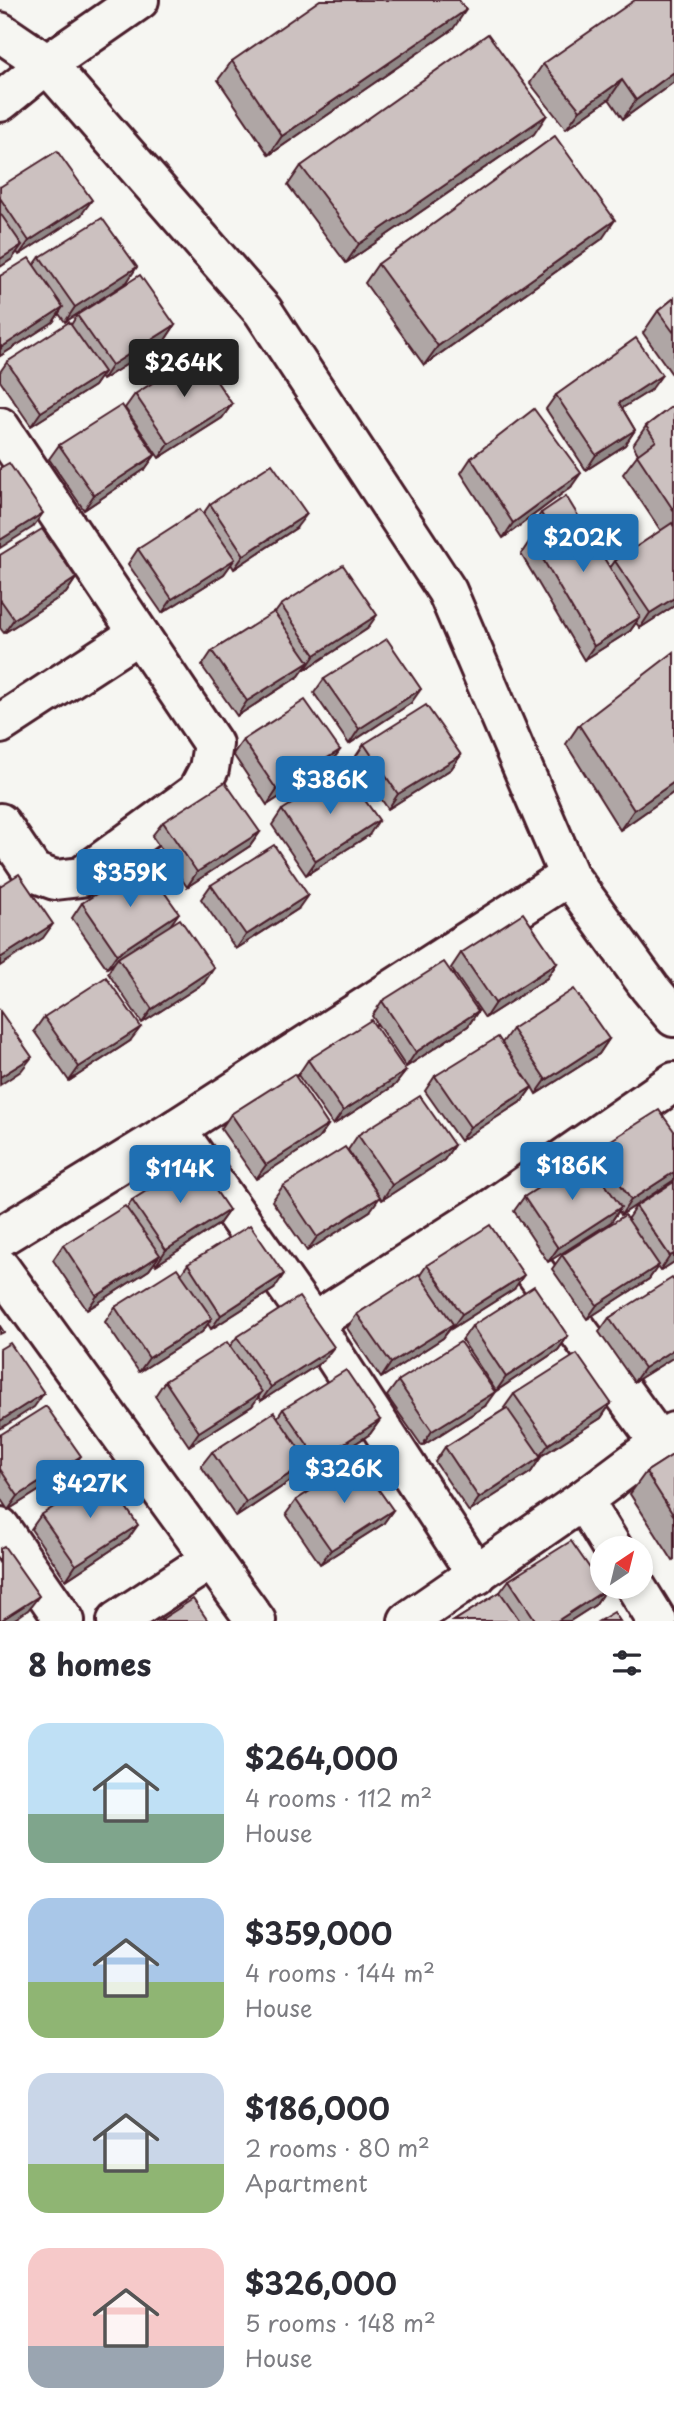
<!DOCTYPE html>
<html lang="en">
<head>
<meta charset="utf-8">
<style>
	:root { --surface:#fff; --page:#f2f2f3; --text:#2b2b33; --muted:#7c7c81; --accent:#1f6fb2 }
	body { margin:0; font-family:"Playpen Sans",sans-serif; background:var(--page); color:var(--text); height:100vh; display:flex; flex-direction:column; font-size:26px; white-space:nowrap }
	* { box-sizing:border-box; margin:0 }
	p { font-size:23px; color:var(--muted) }
	.icon { flex:none; width:38px; height:38px; fill:none; stroke:currentColor; stroke-width:2; stroke-linecap:round; stroke-linejoin:round }
	.map { position:relative; height:1621px; overflow:hidden }
	.sheet { display:flex; flex-direction:column; background:var(--surface); flex:1 }
	.sheet>* { flex:none }
	.needle { width:46px; rotate:35deg }
	.tools { position:absolute; left:590px; top:1536px; display:grid; gap:14px }
	.tools a { display:grid; place-items:center; width:63px; height:63px; border-radius:50%; background:var(--surface); box-shadow:0 4px 10px #0003; font-size:35px }
	.price { position:absolute; translate:-50% -60px; padding:0 16px; border-radius:7px; background:var(--accent); color:#fff; font-size:23px; line-height:46px; filter:drop-shadow(0 2px 4px #0008) }
	.price::after { content:''; position:absolute; left:50%; top:42px; width:21px; height:16px; margin-left:-10px; background:inherit; clip-path:polygon(0 0,100% 0,50% 100%) }
	.price.on { background:#222; color:#fff }
	ul { padding:0; list-style:none }
	li { display:flex; align-items:center; gap:21px; height:175px; padding:0 28px }
	li span { display:grid; place-items:center; flex:none; width:196px; height:140px; border-radius:21px; color:#555 }
	li>.icon { margin-inline-start:auto }
	span .icon { width:84px; height:84px; fill:#fffc; stroke-width:1 }
	li b { font-size:30px }
	h2 { display:flex; justify-content:space-between; align-items:center; height:84px; padding:0 28px; font-size:30px }
	.map>svg:first-child { display:block }
	.lines { fill:none; stroke-linecap:round; stroke-linejoin:round }
	.minor-casing { stroke:#4a1f2b; stroke-width:44 }
	.minor { stroke:#f6f6f2; stroke-width:38 }
	.wall { fill:#afa6a5; stroke:#4a1f2b; stroke-width:2 }
	.shaded-wall { fill:#8f8786; stroke:#4a1f2b; stroke-width:2 }
	.building { fill:#ccc1c0; stroke:#4a1f2b; stroke-width:2 }
</style>
</head>
<body>
<div class="map">
<svg width="674" height="1621" viewBox="0 0 674 1621">
	<rect width="100%" height="100%" fill="#f6f6f2"/>
	<filter id="ink" filterUnits="userSpaceOnUse"><feTurbulence type="fractalNoise" baseFrequency=".0143" numOctaves="2"/><feDisplacementMap in="SourceGraphic" scale="14" xChannelSelector="R" yChannelSelector="G"/><feConvolveMatrix kernelMatrix="1 2 1 2 8 2 1 2 1" color-interpolation-filters="sRGB"/></filter>
	<g filter="url(#ink)">
		<g class="lines">
			<!-- minor casing -->
			<g class="minor-casing">
				<g id="minor">
					<polyline points="0,32 47,64 263,311 447,591 569,876 650,988 674,1017"/>
					<polyline points="0,102 47,64 139,0"/>
					<polyline points="0,427 213,744 209,769 197,792 81,877 55,880 33,872 0,823"/>
					<polyline points="0,724 138,634"/>
					<polyline points="176,1129 313,1323 477,1575"/>
					<polyline points="490,1210 660,1443"/>
					<polyline points="0,1237 176,1129 569,876"/>
					<polyline points="0,1268 256,1621"/>
					<polyline points="313,1323 490,1210 674,1082"/>
					<polyline points="583,1500 613,1549"/>
					<polyline points="0,1527 65,1621"/>
					<polyline points="636,1587 657,1621"/>
					<polyline points="117,1621 210,1560"/>
					<polyline points="408,1621 583,1500 674,1432"/>
				</g>
			</g>
			<!-- minor -->
			<use href="#minor" class="minor"/>
		</g>
		<!-- wall -->
		<g class="wall">
			<polygon points="453,29 269,155 218,80 232,61"/>
			<polygon points="543,64 674,82 623,119 609,99 566,129 530,83"/>
			<polygon points="534,134 346,263 288,185 301,166"/>
			<polygon points="0,187 81,215 19,255 17,252 12,259 0,267"/>
			<polygon points="602,239 424,365 365,283 378,264"/>
			<polygon points="40,257 127,282 65,322 59,314 53,322 0,356 0,276 34,265"/>
			<polygon points="674,298 674,377 643,333 658,311"/>
			<polygon points="77,315 175,325 165,340 102,380 100,377 94,386 31,426 0,381 0,372 7,362 71,325"/>
			<polygon points="651,390 622,408 635,430 625,445 586,470 546,409 556,395"/>
			<polygon points="135,394 232,404 222,418 159,458 125,408"/>
			<polygon points="674,405 674,606 640,628 636,623 630,631 584,660 521,554 531,539 536,536 531,527 541,513 610,568 615,561 661,531 623,474 638,454 633,445 646,426"/>
			<polygon points="59,445 155,455 145,469 84,510 49,459"/>
			<polygon points="471,458 571,487 503,538 461,473"/>
			<polygon points="210,504 296,528 234,569 231,564 224,574 162,613 128,564 138,549 203,514"/>
			<polygon points="0,555 76,578 66,593 4,633 0,628"/>
			<polygon points="281,605 367,629 305,670 304,669 299,676 237,716 202,666 212,651 275,613"/>
			<polygon points="324,679 411,703 349,744 314,693"/>
			<polygon points="579,725 674,792 620,830 566,744"/>
			<polygon points="243,740 340,750 330,764 267,805 233,754"/>
			<polygon points="364,744 461,755 451,769 388,809 354,759"/>
			<polygon points="282,810 369,835 306,875 272,825"/>
			<polygon points="163,822 260,832 250,846 187,887 152,836"/>
			<polygon points="211,885 298,909 236,949 201,899"/>
			<polygon points="82,903 171,924 204,983 142,1023 108,973 114,963 107,968 72,918"/>
			<polygon points="461,953 557,963 547,978 485,1018 451,968"/>
			<polygon points="382,1001 478,1011 468,1026 406,1067 372,1016"/>
			<polygon points="44,1017 130,1041 69,1081 34,1031"/>
			<polygon points="512,1029 609,1039 599,1054 536,1094 532,1087 522,1101 460,1141 425,1091 435,1076 502,1043"/>
			<polygon points="308,1060 406,1071 395,1085 333,1125 298,1075"/>
			<polygon points="231,1114 328,1125 318,1139 256,1179 221,1129"/>
			<polygon points="358,1135 454,1145 444,1160 382,1200 348,1150"/>
			<polygon points="597,1149 674,1180 621,1215 619,1211 611,1222 548,1262 514,1211 524,1197 589,1161"/>
			<polygon points="283,1186 370,1211 307,1251 272,1201"/>
			<polygon points="132,1200 229,1210 219,1224 156,1265 155,1262 149,1270 87,1310 53,1260 63,1245 127,1208"/>
			<polygon points="636,1206 674,1262 660,1271 657,1267 649,1279 587,1319 552,1269 562,1255 628,1218"/>
			<polygon points="188,1264 274,1289 211,1329 208,1324 202,1332 139,1372 105,1322 115,1307 181,1274"/>
			<polygon points="427,1265 514,1289 451,1329 451,1328 443,1338 381,1378 347,1328 357,1314 420,1275"/>
			<polygon points="674,1279 674,1357 634,1382 599,1332 609,1318"/>
			<polygon points="472,1326 568,1336 558,1350 496,1391 462,1340"/>
			<polygon points="237,1337 323,1361 261,1401 258,1397 252,1406 189,1446 155,1396 165,1381 230,1346"/>
			<polygon points="398,1381 485,1406 422,1446 387,1396"/>
			<polygon points="514,1394 611,1403 601,1418 541,1456 541,1457 531,1472 469,1512 435,1462 445,1447 505,1409 504,1408"/>
			<polygon points="283,1409 380,1420 370,1434 308,1474 304,1468 298,1476 236,1517 201,1466 212,1452 277,1418"/>
			<polygon points="0,1435 70,1471 8,1510 0,1498"/>
			<polygon points="674,1454 674,1560 673,1561 630,1494 646,1472"/>
			<polygon points="296,1500 393,1510 383,1524 320,1564 286,1514"/>
			<polygon points="41,1515 128,1539 66,1580 31,1529"/>
			<polygon points="509,1580 605,1590 595,1605 570,1621 454,1621 500,1592"/>
		</g>
		<!-- shaded-wall -->
		<g class="shaded-wall">
			<polygon points="466,10 453,29 269,155 282,136"/>
			<polygon points="674,72 674,82 623,119 636,100"/>
			<polygon points="622,80 609,99 566,129 580,110"/>
			<polygon points="547,115 534,134 346,263 359,244"/>
			<polygon points="92,200 81,215 19,255 29,241"/>
			<polygon points="615,220 602,239 424,365 438,346"/>
			<polygon points="22,245 12,259 0,267 0,259"/>
			<polygon points="137,267 127,282 65,322 75,307"/>
			<polygon points="63,307 53,322 0,356 0,350 2,347"/>
			<polygon points="175,325 165,340 102,380 112,365"/>
			<polygon points="104,372 94,386 31,426 41,412"/>
			<polygon points="662,375 651,390 608,417 619,403"/>
			<polygon points="232,404 222,418 159,458 169,444"/>
			<polygon points="635,430 625,445 586,470 596,455"/>
			<polygon points="155,455 145,469 84,510 94,495"/>
			<polygon points="581,473 571,487 503,538 513,523"/>
			<polygon points="43,513 33,527 0,548 0,540"/>
			<polygon points="307,514 296,528 234,569 244,555"/>
			<polygon points="235,559 224,574 162,613 172,599"/>
			<polygon points="76,578 66,593 4,633 14,619"/>
			<polygon points="674,598 674,606 640,628 650,613"/>
			<polygon points="377,615 367,629 305,670 315,655"/>
			<polygon points="640,617 630,631 584,660 594,646"/>
			<polygon points="309,662 299,676 237,716 247,701"/>
			<polygon points="421,689 411,703 349,744 359,729"/>
			<polygon points="340,750 330,764 267,805 277,790"/>
			<polygon points="461,755 451,769 388,809 398,794"/>
			<polygon points="674,782 674,792 620,830 634,810"/>
			<polygon points="379,820 369,835 306,875 316,861"/>
			<polygon points="260,832 250,846 187,887 197,872"/>
			<polygon points="308,895 298,909 236,949 246,935"/>
			<polygon points="179,913 169,927 118,958 114,963 107,968 117,954"/>
			<polygon points="53,924 43,938 0,966 0,958"/>
			<polygon points="557,963 547,978 485,1018 495,1003"/>
			<polygon points="214,968 204,983 142,1023 152,1009"/>
			<polygon points="478,1011 468,1026 406,1067 416,1052"/>
			<polygon points="141,1027 130,1041 69,1081 79,1067"/>
			<polygon points="609,1039 599,1054 536,1094 546,1080"/>
			<polygon points="32,1057 21,1071 0,1085 0,1077"/>
			<polygon points="406,1071 395,1085 333,1125 343,1111"/>
			<polygon points="532,1087 522,1101 460,1141 470,1127"/>
			<polygon points="328,1125 318,1139 256,1179 266,1165"/>
			<polygon points="454,1145 444,1160 382,1200 392,1185"/>
			<polygon points="674,1172 674,1180 621,1215 631,1200"/>
			<polygon points="380,1197 370,1211 307,1251 317,1237"/>
			<polygon points="621,1207 611,1222 548,1262 558,1248"/>
			<polygon points="229,1210 219,1224 156,1265 166,1250"/>
			<polygon points="674,1254 674,1262 660,1271 670,1256"/>
			<polygon points="160,1255 149,1270 87,1310 97,1296"/>
			<polygon points="659,1265 649,1279 587,1319 597,1305"/>
			<polygon points="284,1274 274,1289 211,1329 221,1315"/>
			<polygon points="524,1275 514,1289 451,1329 462,1314"/>
			<polygon points="212,1318 202,1332 139,1372 149,1358"/>
			<polygon points="453,1324 443,1338 381,1378 391,1363"/>
			<polygon points="568,1336 558,1350 496,1391 506,1377"/>
			<polygon points="334,1347 323,1361 261,1401 271,1387"/>
			<polygon points="674,1349 674,1357 634,1382 644,1368"/>
			<polygon points="262,1392 252,1406 189,1446 199,1432"/>
			<polygon points="495,1392 485,1406 422,1446 432,1431"/>
			<polygon points="44,1393 34,1407 0,1429 0,1421"/>
			<polygon points="611,1403 601,1418 538,1458 549,1444"/>
			<polygon points="380,1420 370,1434 308,1474 318,1460"/>
			<polygon points="81,1456 70,1471 8,1510 18,1496"/>
			<polygon points="541,1457 531,1472 469,1512 479,1498"/>
			<polygon points="308,1462 298,1476 236,1517 246,1502"/>
			<polygon points="393,1510 383,1524 320,1564 331,1550"/>
			<polygon points="138,1525 128,1539 66,1580 76,1565"/>
			<polygon points="605,1590 595,1605 570,1621 557,1621"/>
			<polygon points="39,1596 28,1610 12,1621 0,1621"/>
		</g>
		<!-- building -->
		<g class="building">
			<polygon points="320,0 459,0 466,10 282,136 232,61"/>
			<polygon points="635,0 674,0 674,72 636,100 622,80 580,110 543,64"/>
			<polygon points="488,34 547,115 359,244 301,166"/>
			<polygon points="555,136 615,220 438,346 378,264"/>
			<polygon points="57,151 92,200 29,241 0,198 0,187"/>
			<polygon points="0,213 22,245 0,259"/>
			<polygon points="102,218 137,267 75,307 40,257"/>
			<polygon points="29,258 63,307 2,347 0,345 0,276"/>
			<polygon points="140,275 175,325 112,365 77,315"/>
			<polygon points="674,298 674,333 658,311"/>
			<polygon points="69,322 104,372 41,412 7,362"/>
			<polygon points="636,338 662,375 619,403 635,430 596,455 556,395"/>
			<polygon points="198,354 232,404 169,444 135,394"/>
			<polygon points="122,405 155,455 94,495 59,445"/>
			<polygon points="674,405 674,511 637,455 656,441 646,426"/>
			<polygon points="534,409 581,473 513,523 471,458"/>
			<polygon points="9,463 43,513 0,540 0,468"/>
			<polygon points="272,464 307,514 244,555 210,504"/>
			<polygon points="566,496 640,617 594,646 531,539 549,527 541,513"/>
			<polygon points="200,509 235,559 172,599 138,549"/>
			<polygon points="672,523 674,527 674,598 650,613 615,561"/>
			<polygon points="42,529 76,578 14,619 0,599 0,555"/>
			<polygon points="343,565 377,615 315,655 281,605"/>
			<polygon points="274,612 309,662 247,701 212,651"/>
			<polygon points="387,639 421,689 359,729 324,679"/>
			<polygon points="674,652 674,782 634,810 579,725"/>
			<polygon points="305,700 340,750 277,790 243,740"/>
			<polygon points="426,705 461,755 398,794 364,744"/>
			<polygon points="344,771 379,820 316,861 282,810"/>
			<polygon points="225,782 260,832 197,872 163,822"/>
			<polygon points="274,845 308,895 246,935 211,885"/>
			<polygon points="144,864 179,913 117,954 82,903"/>
			<polygon points="19,874 53,924 0,958 0,886"/>
			<polygon points="523,913 557,963 495,1003 461,953"/>
			<polygon points="180,919 214,968 152,1009 118,958"/>
			<polygon points="444,962 478,1011 416,1052 382,1001"/>
			<polygon points="106,977 141,1027 79,1067 44,1017"/>
			<polygon points="574,989 609,1039 546,1080 512,1029"/>
			<polygon points="0,1011 32,1057 0,1077"/>
			<polygon points="371,1020 406,1071 343,1111 308,1060"/>
			<polygon points="498,1037 532,1087 470,1127 435,1076"/>
			<polygon points="294,1074 328,1125 266,1165 231,1114"/>
			<polygon points="420,1096 454,1145 392,1185 358,1135"/>
			<polygon points="659,1110 674,1131 674,1172 631,1200 597,1149"/>
			<polygon points="345,1147 380,1197 317,1237 283,1186"/>
			<polygon points="586,1157 621,1207 558,1248 524,1197"/>
			<polygon points="195,1160 229,1210 166,1250 132,1200"/>
			<polygon points="674,1182 674,1254 670,1256 636,1206"/>
			<polygon points="125,1206 160,1255 97,1296 63,1245"/>
			<polygon points="625,1215 659,1265 597,1305 562,1255"/>
			<polygon points="250,1225 284,1274 221,1315 188,1264"/>
			<polygon points="490,1225 524,1275 462,1314 427,1265"/>
			<polygon points="177,1268 212,1318 149,1358 115,1307"/>
			<polygon points="419,1274 453,1324 391,1363 357,1314"/>
			<polygon points="672,1278 674,1281 674,1349 644,1368 609,1318"/>
			<polygon points="534,1286 568,1336 506,1377 472,1326"/>
			<polygon points="299,1297 334,1347 271,1387 237,1337"/>
			<polygon points="0,1326 4,1332 0,1334"/>
			<polygon points="227,1342 262,1392 199,1432 165,1381"/>
			<polygon points="460,1342 495,1392 432,1431 398,1381"/>
			<polygon points="10,1343 44,1393 0,1421 0,1349"/>
			<polygon points="577,1354 611,1403 549,1444 514,1394"/>
			<polygon points="346,1370 380,1420 318,1460 283,1409"/>
			<polygon points="46,1406 81,1456 18,1496 0,1469 0,1435"/>
			<polygon points="507,1408 541,1457 479,1498 445,1447"/>
			<polygon points="274,1412 308,1462 246,1502 212,1452"/>
			<polygon points="674,1454 674,1516 646,1472"/>
			<polygon points="358,1460 393,1510 331,1550 296,1500"/>
			<polygon points="104,1475 138,1525 76,1565 41,1515"/>
			<polygon points="571,1541 605,1590 557,1621 536,1621 509,1580"/>
			<polygon points="4,1546 39,1596 0,1621 0,1548"/>
			<polygon points="500,1592 520,1621 454,1621"/>
			<polygon points="193,1599 208,1621 159,1621"/>
			<polygon points="614,1612 620,1621 599,1621"/>
		</g>
	</g>
</svg>
<div class="tools">
<a><svg class="needle" viewBox="-14 -14 28 28"><path d="M0-13l5 13h-10z" fill="#e53935"/><path d="M0 13l5-13h-10z" fill="#7c7c81"/></svg></a>
</div>
<b class="price on" style="left:184px;top:399px">$264K</b>
<b class="price" style="left:583px;top:574px">$202K</b>
<b class="price" style="left:330px;top:816px">$386K</b>
<b class="price" style="left:130px;top:909px">$359K</b>
<b class="price" style="left:572px;top:1202px">$186K</b>
<b class="price" style="left:180px;top:1205px">$114K</b>
<b class="price" style="left:344px;top:1505px">$326K</b>
<b class="price" style="left:90px;top:1520px">$427K</b>
</div>
<section class="sheet">
<h2>8 homes<svg class="icon" aria-label="filters" viewBox="0 0 24 24"><path d="M4 7h16M4 17h16"/><circle cx="9" cy="7" r="2"/><circle cx="15" cy="17" r="2"/></svg></h2>
<ul>
<li><span style="background:linear-gradient(#bfe0f5 65%,#7fa58c 0)"><svg class="icon" aria-label="home" viewBox="0 0 24 24"><path d="M3 11l9-7 9 7M6 9v11h12V9"/></svg></span><div><b>$264,000</b><p>4 rooms · 112 m²</p><p>House</p></div></li>
<li><span style="background:linear-gradient(#a9c7e8 60%,#8fb573 0)"><svg class="icon" aria-label="home" viewBox="0 0 24 24"><path d="M3 11l9-7 9 7M6 9v11h12V9"/></svg></span><div><b>$359,000</b><p>4 rooms · 144 m²</p><p>House</p></div></li>
<li><span style="background:linear-gradient(#c9d6e8 65%,#8fb573 0)"><svg class="icon" aria-label="home" viewBox="0 0 24 24"><path d="M3 11l9-7 9 7M6 9v11h12V9"/></svg></span><div><b>$186,000</b><p>2 rooms · 80 m²</p><p>Apartment</p></div></li>
<li><span style="background:linear-gradient(#f6c9c9 70%,#9aa5b1 0)"><svg class="icon" aria-label="home" viewBox="0 0 24 24"><path d="M3 11l9-7 9 7M6 9v11h12V9"/></svg></span><div><b>$326,000</b><p>5 rooms · 148 m²</p><p>House</p></div></li>
</ul>
</section>
</body>
</html>
